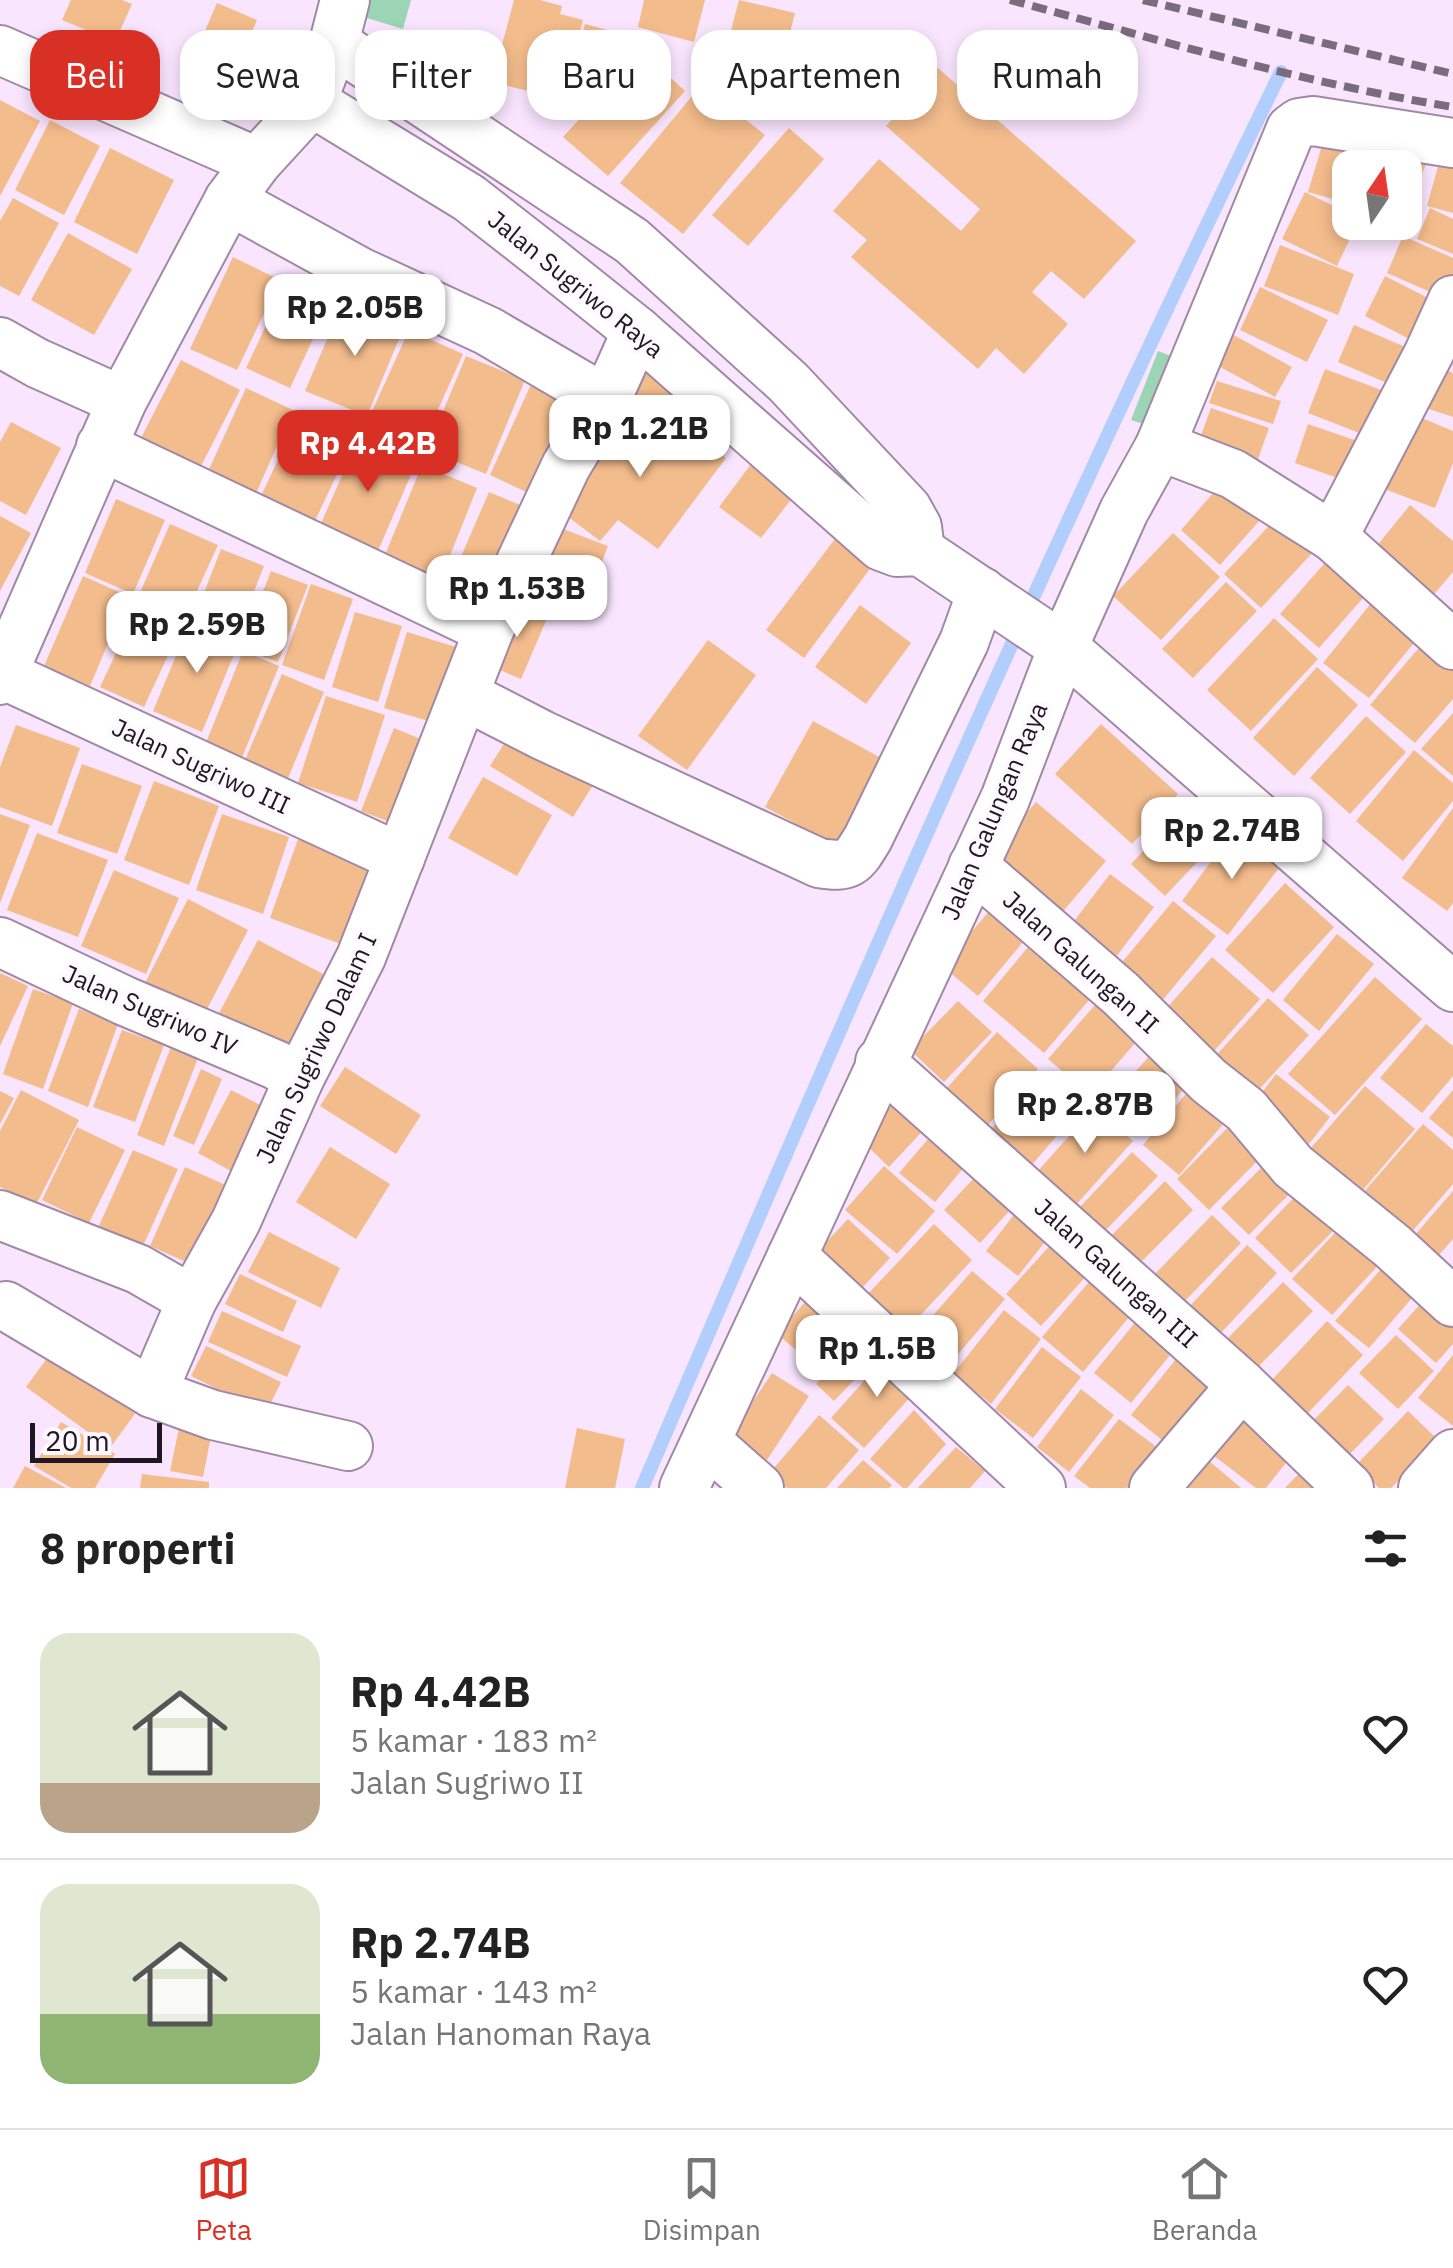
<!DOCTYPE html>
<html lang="id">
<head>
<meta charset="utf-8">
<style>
	:root { --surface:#fff; --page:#f2f2f2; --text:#222; --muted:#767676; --line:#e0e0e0; --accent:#d93025 }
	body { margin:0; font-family:"IBM Plex Sans",sans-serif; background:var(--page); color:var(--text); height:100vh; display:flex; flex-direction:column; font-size:38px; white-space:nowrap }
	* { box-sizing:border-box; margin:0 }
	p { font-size:32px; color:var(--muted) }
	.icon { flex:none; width:55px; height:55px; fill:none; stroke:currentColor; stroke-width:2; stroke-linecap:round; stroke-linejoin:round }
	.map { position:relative; height:1488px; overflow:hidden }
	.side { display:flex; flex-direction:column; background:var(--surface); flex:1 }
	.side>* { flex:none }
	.banner { position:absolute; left:30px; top:30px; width:1395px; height:90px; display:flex; gap:20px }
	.needle { width:65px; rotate:13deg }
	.tools { position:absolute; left:1332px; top:150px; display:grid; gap:20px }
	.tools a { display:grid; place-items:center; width:90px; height:90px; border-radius:20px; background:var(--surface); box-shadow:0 5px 15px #0003; font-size:50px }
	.scale { position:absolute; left:30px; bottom:25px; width:132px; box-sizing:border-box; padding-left:10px; border:5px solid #201722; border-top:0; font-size:28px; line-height:35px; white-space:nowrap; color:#201722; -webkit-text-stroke:8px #fef9ff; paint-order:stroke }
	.price { position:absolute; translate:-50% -85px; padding:0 22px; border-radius:20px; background:#fff; color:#222; font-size:32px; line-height:65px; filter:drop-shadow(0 2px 5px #0008) }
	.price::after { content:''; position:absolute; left:50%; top:60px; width:30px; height:22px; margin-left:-15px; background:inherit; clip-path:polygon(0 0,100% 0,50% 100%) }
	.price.current { background:var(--accent); color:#fff }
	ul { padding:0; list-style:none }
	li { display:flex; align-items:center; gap:30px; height:250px; padding:0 40px }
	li+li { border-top:2px solid var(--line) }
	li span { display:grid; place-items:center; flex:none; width:280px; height:200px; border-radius:30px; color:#555 }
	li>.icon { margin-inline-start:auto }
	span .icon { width:120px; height:120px; fill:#fffc; stroke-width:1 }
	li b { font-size:42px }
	h2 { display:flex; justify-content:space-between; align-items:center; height:120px; padding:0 40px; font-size:42px }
	.tag { padding:0 35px; border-radius:30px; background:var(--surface); box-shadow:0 5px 15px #0003; font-size:35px; line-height:90px }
	.tag.current { background:var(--accent); color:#fff }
	.menu { display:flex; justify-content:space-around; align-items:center; height:140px; border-top:2px solid var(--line); background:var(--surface); font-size:28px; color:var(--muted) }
	.menu a { display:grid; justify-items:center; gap:5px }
	.menu .current { color:var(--accent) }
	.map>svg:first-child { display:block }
	.green { fill:#9bd5b5 }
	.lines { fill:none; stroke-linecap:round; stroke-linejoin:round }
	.stream { stroke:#b2cefc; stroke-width:14 }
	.building { fill:#f3bc8c }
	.minor-casing { stroke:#a089a5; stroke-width:52 }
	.minor { stroke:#fff; stroke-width:48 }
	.rail { stroke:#7a6c7d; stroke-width:8; stroke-dasharray:15 8; stroke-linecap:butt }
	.labels { text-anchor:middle; stroke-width:8; stroke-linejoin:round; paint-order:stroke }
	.street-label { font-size:25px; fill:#201722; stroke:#fef9ff }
</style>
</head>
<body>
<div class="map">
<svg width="1453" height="1488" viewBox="0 0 1453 1488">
	<rect width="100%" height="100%" fill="#f9e5fe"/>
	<!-- green -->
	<g class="green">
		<polygon points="358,0 411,0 403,29 354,14"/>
		<polygon points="1158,351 1184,361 1158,429 1131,420"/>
	</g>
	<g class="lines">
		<!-- stream -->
		<path class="stream" d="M642,1488c204,-476 411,-951 639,-1416"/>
	</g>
	<!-- building -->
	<g class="building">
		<polygon points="71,0 122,0 132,4 115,42 62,20"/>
		<polygon points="514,0 540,0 562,6 560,14 583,20 576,46 554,40 540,94 492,82"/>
		<polygon points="644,0 705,0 694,42 638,27"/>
		<polygon points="739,0 795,13 783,60 727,46"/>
		<polygon points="217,3 257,20 229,86 189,68"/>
		<polygon points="585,24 615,32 608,62 577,54"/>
		<polygon points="255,41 278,51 259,90 237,78"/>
		<polygon points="628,66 647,82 660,68 685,91 608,176 563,137"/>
		<polygon points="938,68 1136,241 1084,299 1051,271 1032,292 1068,324 1024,374 996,348 978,369 851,257 867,240 833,211 879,159 961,231 980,209 886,126"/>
		<polygon points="702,84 765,135 683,234 620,183"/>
		<polygon points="0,100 40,121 0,196"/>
		<polygon points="50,120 100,146 64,215 15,190"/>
		<polygon points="789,128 824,159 748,246 712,215"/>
		<polygon points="1324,139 1376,155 1372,168 1350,168 1350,204 1308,192"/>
		<polygon points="110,148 174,180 137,254 74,222"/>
		<polygon points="1387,149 1426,164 1405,217 1405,168 1380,168"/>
		<polygon points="1441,156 1453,160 1453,213 1427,206"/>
		<polygon points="1305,192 1350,214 1350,222 1358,222 1337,266 1282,239"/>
		<polygon points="13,198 59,223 19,296 0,286 0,221"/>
		<polygon points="1430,208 1453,219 1453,254 1417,239"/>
		<polygon points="68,233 132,269 94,335 31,300"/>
		<polygon points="1403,236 1453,258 1453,277 1444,298 1387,273"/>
		<polygon points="1280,245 1354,274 1338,315 1264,286"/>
		<polygon points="233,257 280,280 237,370 190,349"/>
		<polygon points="1385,276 1436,302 1415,342 1365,316"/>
		<polygon points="285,285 329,305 290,388 246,368"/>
		<polygon points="1260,287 1328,320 1307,362 1240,330"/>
		<polygon points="343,302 404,327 367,416 305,391"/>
		<polygon points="1354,325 1410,349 1394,386 1338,362"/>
		<polygon points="409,330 463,354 423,443 369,418"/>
		<polygon points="1228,332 1292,367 1275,397 1211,362"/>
		<polygon points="466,356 525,380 486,474 427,450"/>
		<polygon points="650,358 687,383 660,420 624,394"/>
		<polygon points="181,360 240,390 200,468 141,438"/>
		<polygon points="1441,368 1453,373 1453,417 1426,408"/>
		<polygon points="1325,369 1384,391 1367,436 1308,413"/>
		<polygon points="1217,381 1281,401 1273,424 1209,403"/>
		<polygon points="532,382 579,403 537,497 490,475"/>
		<polygon points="246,388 293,410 254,498 206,476"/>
		<polygon points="630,405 677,440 686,429 726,458 658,549 618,520 600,541 554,506"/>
		<polygon points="1211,408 1269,428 1258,459 1200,438"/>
		<polygon points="302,409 356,434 314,523 260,498"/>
		<polygon points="1417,416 1453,431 1453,463 1435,508 1387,490"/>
		<polygon points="11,422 61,448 26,515 0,501 0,442"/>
		<polygon points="1308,424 1366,444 1352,483 1295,463"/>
		<polygon points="359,437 417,461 377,553 319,528"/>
		<polygon points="754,460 797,492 761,538 719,507"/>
		<polygon points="422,465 477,488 441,578 385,555"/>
		<polygon points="1228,476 1269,510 1220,565 1181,530"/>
		<polygon points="489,492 530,509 490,600 450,582"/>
		<polygon points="116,499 165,520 133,594 85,573"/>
		<polygon points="1410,505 1453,541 1453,572 1425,605 1368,557"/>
		<polygon points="0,516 31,533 0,591"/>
		<polygon points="1277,517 1315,550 1261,608 1224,574"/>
		<polygon points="547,523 608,546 596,577 535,554"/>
		<polygon points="170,524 218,545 186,615 139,595"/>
		<polygon points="1173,533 1220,577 1161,640 1113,596"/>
		<polygon points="838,535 875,562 804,658 766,630"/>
		<polygon points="221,549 264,566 238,632 195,616"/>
		<polygon points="1331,556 1370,590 1319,648 1280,614"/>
		<polygon points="271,571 308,585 278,662 241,648"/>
		<polygon points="83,576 128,596 90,686 44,666"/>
		<polygon points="1226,582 1257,611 1193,678 1162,649"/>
		<polygon points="311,584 353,599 324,680 282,665"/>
		<polygon points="1376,597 1422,633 1369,698 1323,663"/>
		<polygon points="513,601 548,616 521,679 486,664"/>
		<polygon points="140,602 183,623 144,707 100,687"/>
		<polygon points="860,605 911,643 866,704 815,667"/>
		<polygon points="355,612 402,626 378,702 332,687"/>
		<polygon points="1274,618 1318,659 1251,731 1207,690"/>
		<polygon points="191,620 240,640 202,732 153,711"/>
		<polygon points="407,632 462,649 439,724 384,708"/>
		<polygon points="708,640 756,675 687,770 638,736"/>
		<polygon points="1424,642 1453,666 1453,699 1415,743 1370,705"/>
		<polygon points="243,651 279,666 241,760 205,745"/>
		<polygon points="1317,667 1358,705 1294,776 1253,738"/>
		<polygon points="282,674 324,692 288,778 245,760"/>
		<polygon points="326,696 385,715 357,802 298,783"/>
		<polygon points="1453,713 1453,776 1421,749"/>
		<polygon points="1366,716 1406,752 1350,814 1310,778"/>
		<polygon points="813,721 894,765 847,851 765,807"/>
		<polygon points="1101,724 1178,794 1132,844 1055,774"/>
		<polygon points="16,725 80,748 52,826 0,807 0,767"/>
		<polygon points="394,728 428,742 395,824 361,811"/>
		<polygon points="512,731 595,782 573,817 490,766"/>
		<polygon points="1414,750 1453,783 1453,801 1403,861 1356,821"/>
		<polygon points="82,764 142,786 117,854 57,833"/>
		<polygon points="483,777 552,815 517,876 448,838"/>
		<polygon points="154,781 219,806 189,885 124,860"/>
		<polygon points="1199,792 1233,824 1165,896 1131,864"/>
		<polygon points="1036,802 1106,861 1059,916 989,857"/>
		<polygon points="1453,808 1453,903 1447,911 1402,878"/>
		<polygon points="0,814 30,825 0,903"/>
		<polygon points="222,814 289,837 263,914 196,890"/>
		<polygon points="1235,829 1282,864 1228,935 1182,901"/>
		<polygon points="37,833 108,860 78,937 7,910"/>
		<polygon points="298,839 377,868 349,947 270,918"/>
		<polygon points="114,870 179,898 146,974 81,946"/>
		<polygon points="1110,874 1154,907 1106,970 1062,937"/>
		<polygon points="1285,883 1334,927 1273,993 1225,950"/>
		<polygon points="188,899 248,930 205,1013 145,983"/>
		<polygon points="998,901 1033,930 978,996 942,966"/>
		<polygon points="1173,901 1216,936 1156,1008 1113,973"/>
		<polygon points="1039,934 1101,986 1044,1053 983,1001"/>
		<polygon points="1337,934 1374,964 1319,1031 1283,1000"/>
		<polygon points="258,940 325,975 284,1053 217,1017"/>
		<polygon points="1212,957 1260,999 1206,1060 1158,1018"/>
		<polygon points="0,973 28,986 0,1046"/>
		<polygon points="1375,977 1422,1019 1335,1115 1288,1074"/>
		<polygon points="33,989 73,1003 43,1089 3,1074"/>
		<polygon points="1108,990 1149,1027 1090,1095 1048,1059"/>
		<polygon points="1268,998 1309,1035 1252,1097 1211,1061"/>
		<polygon points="958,1001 992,1032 944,1082 910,1050"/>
		<polygon points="79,1009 118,1024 88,1107 48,1091"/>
		<polygon points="1426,1024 1453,1046 1453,1076 1422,1113 1380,1078"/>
		<polygon points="122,1030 164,1045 135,1122 93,1107"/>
		<polygon points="997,1032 1038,1069 987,1126 946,1089"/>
		<polygon points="1164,1040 1199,1072 1141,1136 1105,1105"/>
		<polygon points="171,1047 198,1058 164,1146 137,1135"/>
		<polygon points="345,1067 421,1115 396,1154 320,1106"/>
		<polygon points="201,1069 222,1079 194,1145 173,1136"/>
		<polygon points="1276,1074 1330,1117 1309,1144 1255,1102"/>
		<polygon points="1038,1075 1079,1110 1030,1167 989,1132"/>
		<polygon points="1200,1077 1237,1108 1179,1175 1143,1145"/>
		<polygon points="1365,1086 1415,1129 1361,1192 1310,1149"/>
		<polygon points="21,1090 79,1120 36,1205 0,1187 0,1131"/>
		<polygon points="231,1090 274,1112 240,1176 198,1153"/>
		<polygon points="1453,1090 1453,1138 1429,1118"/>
		<polygon points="0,1091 14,1098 0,1124"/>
		<polygon points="901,1096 930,1123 889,1167 860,1139"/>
		<polygon points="1095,1107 1133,1141 1075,1206 1037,1172"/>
		<polygon points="1242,1113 1274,1144 1209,1210 1177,1179"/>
		<polygon points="1423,1124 1453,1150 1453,1184 1410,1234 1363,1193"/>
		<polygon points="77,1127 125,1150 89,1223 42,1200"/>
		<polygon points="935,1131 970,1160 935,1202 899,1173"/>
		<polygon points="330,1147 390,1184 356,1239 296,1202"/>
		<polygon points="133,1150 178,1169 142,1248 98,1228"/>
		<polygon points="1132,1152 1158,1176 1103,1233 1078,1209"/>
		<polygon points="1276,1153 1303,1180 1249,1235 1221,1208"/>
		<polygon points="884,1166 935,1211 897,1254 845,1210"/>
		<polygon points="185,1167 228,1186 193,1265 150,1246"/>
		<polygon points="977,1175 1012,1208 980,1243 944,1210"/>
		<polygon points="1165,1181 1193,1210 1137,1266 1109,1238"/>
		<polygon points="1307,1184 1344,1220 1291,1273 1255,1238"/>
		<polygon points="1453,1191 1453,1239 1438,1256 1414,1236"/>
		<polygon points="1026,1199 1059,1224 1018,1276 986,1251"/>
		<polygon points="1212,1215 1241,1243 1182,1304 1153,1276"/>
		<polygon points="848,1219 890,1258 862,1288 820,1249"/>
		<polygon points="1346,1221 1386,1257 1332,1315 1292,1279"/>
		<polygon points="934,1224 972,1260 904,1333 865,1297"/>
		<polygon points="1063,1231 1098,1263 1041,1326 1006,1294"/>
		<polygon points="269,1232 340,1268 321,1308 248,1272"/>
		<polygon points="1247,1245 1277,1273 1219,1335 1189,1307"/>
		<polygon points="1391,1258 1423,1285 1369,1348 1335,1321"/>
		<polygon points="1100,1269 1141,1303 1083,1372 1042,1337"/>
		<polygon points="972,1271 1005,1299 948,1366 914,1337"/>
		<polygon points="240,1274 297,1301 283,1332 225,1304"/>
		<polygon points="1283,1282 1313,1311 1254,1371 1224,1342"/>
		<polygon points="1433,1290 1453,1307 1453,1344 1436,1363 1398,1329"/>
		<polygon points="805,1302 843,1335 815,1366 777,1334"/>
		<polygon points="1146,1309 1183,1339 1131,1403 1094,1373"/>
		<polygon points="1004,1310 1041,1339 991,1404 953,1374"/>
		<polygon points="222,1311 301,1346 287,1377 208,1342"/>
		<polygon points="1327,1321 1363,1355 1306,1415 1270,1382"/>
		<polygon points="1396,1335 1434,1371 1398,1409 1359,1373"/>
		<polygon points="859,1338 878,1355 834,1401 816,1384"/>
		<polygon points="56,1346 140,1407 110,1448 26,1387"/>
		<polygon points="206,1346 281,1382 266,1413 191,1376"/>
		<polygon points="1042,1347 1081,1377 1033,1438 995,1409"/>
		<polygon points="1185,1348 1226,1381 1172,1448 1131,1415"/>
		<polygon points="890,1352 924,1382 864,1448 831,1418"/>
		<polygon points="1453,1355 1453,1426 1418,1398"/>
		<polygon points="772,1373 809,1396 761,1469 724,1445"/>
		<polygon points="1348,1385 1384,1419 1346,1458 1310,1424"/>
		<polygon points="1081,1389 1114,1415 1069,1472 1037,1447"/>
		<polygon points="914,1410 946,1444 907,1488 903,1488 870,1459"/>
		<polygon points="1235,1411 1292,1455 1266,1488 1256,1488 1205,1449"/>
		<polygon points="1408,1411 1438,1440 1391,1488 1379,1488 1356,1465"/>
		<polygon points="182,1414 214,1421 203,1477 170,1471"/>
		<polygon points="819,1415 859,1450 826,1488 787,1488 769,1474"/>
		<polygon points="1119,1419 1158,1448 1127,1488 1090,1488 1074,1476"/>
		<polygon points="61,1422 115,1454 95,1488 71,1488 34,1466"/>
		<polygon points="577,1428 625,1439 615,1488 565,1488"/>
		<polygon points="956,1447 985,1471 970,1488 918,1488"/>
		<polygon points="1202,1455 1241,1488 1173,1488"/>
		<polygon points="863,1460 892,1485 889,1488 837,1488"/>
		<polygon points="1311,1461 1340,1488 1285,1488"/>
		<polygon points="25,1466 66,1488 13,1488"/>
		<polygon points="142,1474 209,1482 209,1488 140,1488"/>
	</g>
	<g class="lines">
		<!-- minor casing -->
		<g class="minor-casing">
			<g id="minor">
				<polyline points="334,43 632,241 788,382 907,509 917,527 920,551"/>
				<polyline points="0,50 257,162"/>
				<polyline points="312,102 469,198 542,255 637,331 881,546 897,552 920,551 1063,647 1453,987"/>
				<polyline points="229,200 360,272 488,331 606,400"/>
				<polyline points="0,342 37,363 122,401"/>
				<polyline points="101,446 489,630"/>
				<polyline points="1160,446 1233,474 1333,537 1453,645"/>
				<polyline points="1333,537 1429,353 1453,300"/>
				<polyline points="0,673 400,858"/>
				<polyline points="0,680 122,401 229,200 257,162 312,102 334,43 345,0"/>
				<path d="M464,695l78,40 277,128c31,5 34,0 49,-25l96,-196 18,-50"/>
				<polyline points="973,866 1121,994 1209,1081 1246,1110 1293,1166 1392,1246 1453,1302"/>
				<polyline points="0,942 125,1001 276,1065 299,1079"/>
				<polyline points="880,1062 1242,1385 1349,1488"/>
				<polyline points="0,1215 138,1269 192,1300"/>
				<polyline points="792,1256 1041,1488"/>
				<polyline points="6,1306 152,1393 213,1415 348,1446"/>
				<polyline points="152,1393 192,1300 236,1221 299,1079 361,957 489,630 566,466 606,400 637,331"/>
				<polyline points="707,1442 759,1488"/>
				<polyline points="684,1488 1005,799 1063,647 1124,511 1160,446 1291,129 1299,123 1313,121 1453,143"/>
				<polyline points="1154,1488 1242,1385"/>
				<polyline points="1423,1488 1453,1454"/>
			</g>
		</g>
		<!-- minor -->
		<use href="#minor" class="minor"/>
		<!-- rail -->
		<g class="rail">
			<path d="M1010,0c146,39 293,83 443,107"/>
			<polyline points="1143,0 1453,74"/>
		</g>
	</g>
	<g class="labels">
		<!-- street labels -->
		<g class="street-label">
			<text transform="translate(576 284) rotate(39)" y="9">Jalan Sugriwo Raya</text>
			<text transform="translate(201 766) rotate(25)" y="9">Jalan Sugriwo III</text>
			<text transform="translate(994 811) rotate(-67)" y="9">Jalan Galungan Raya</text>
			<text transform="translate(1081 962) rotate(42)" y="9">Jalan Galungan II</text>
			<text transform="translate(150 1010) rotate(24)" y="9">Jalan Sugriwo IV</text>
			<text transform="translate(316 1048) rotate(-65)" y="9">Jalan Sugriwo Dalam I</text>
			<text transform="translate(1116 1273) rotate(42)" y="9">Jalan Galungan III</text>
		</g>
	</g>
</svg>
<div class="tools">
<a><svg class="needle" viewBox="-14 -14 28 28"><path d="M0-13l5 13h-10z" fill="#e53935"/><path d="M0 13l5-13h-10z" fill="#767676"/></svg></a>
</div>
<div class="scale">20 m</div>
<b class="price" style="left:355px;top:359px">Rp 2.05B</b>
<b class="price" style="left:640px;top:480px">Rp 1.21B</b>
<b class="price current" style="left:368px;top:495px">Rp 4.42B</b>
<b class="price" style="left:517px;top:640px">Rp 1.53B</b>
<b class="price" style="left:197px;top:676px">Rp 2.59B</b>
<b class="price" style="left:1232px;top:882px">Rp 2.74B</b>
<b class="price" style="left:1085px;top:1156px">Rp 2.87B</b>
<b class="price" style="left:877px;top:1400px">Rp 1.5B</b>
<div class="banner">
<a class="tag current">Beli</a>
<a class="tag">Sewa</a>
<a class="tag">Filter</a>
<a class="tag">Baru</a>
<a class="tag">Apartemen</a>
<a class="tag">Rumah</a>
</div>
</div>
<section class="side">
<h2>8 properti<svg class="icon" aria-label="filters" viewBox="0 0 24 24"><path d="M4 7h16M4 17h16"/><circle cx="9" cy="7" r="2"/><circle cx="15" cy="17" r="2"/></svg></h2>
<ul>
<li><span style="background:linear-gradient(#dfe7d0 75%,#b9a48a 0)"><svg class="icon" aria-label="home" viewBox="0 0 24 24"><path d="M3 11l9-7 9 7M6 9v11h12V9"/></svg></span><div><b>Rp 4.42B</b><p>5 kamar · 183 m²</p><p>Jalan Sugriwo II</p></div><svg class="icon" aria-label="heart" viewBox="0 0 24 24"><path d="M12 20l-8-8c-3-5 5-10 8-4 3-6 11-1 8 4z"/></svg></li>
<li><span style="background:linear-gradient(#dfe7d0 65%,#8fb573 0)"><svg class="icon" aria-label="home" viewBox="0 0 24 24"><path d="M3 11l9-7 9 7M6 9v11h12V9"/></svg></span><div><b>Rp 2.74B</b><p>5 kamar · 143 m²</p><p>Jalan Hanoman Raya</p></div><svg class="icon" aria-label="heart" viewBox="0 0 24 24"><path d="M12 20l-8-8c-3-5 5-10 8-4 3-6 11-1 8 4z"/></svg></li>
</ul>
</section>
<nav class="menu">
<a class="current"><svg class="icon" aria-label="map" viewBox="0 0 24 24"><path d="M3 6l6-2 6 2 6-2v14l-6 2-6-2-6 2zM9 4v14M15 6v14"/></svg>Peta</a>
<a><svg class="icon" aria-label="saved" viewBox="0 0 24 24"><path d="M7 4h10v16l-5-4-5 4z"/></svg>Disimpan</a>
<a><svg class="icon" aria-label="home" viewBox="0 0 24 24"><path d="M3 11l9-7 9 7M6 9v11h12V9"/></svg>Beranda</a>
</nav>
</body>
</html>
